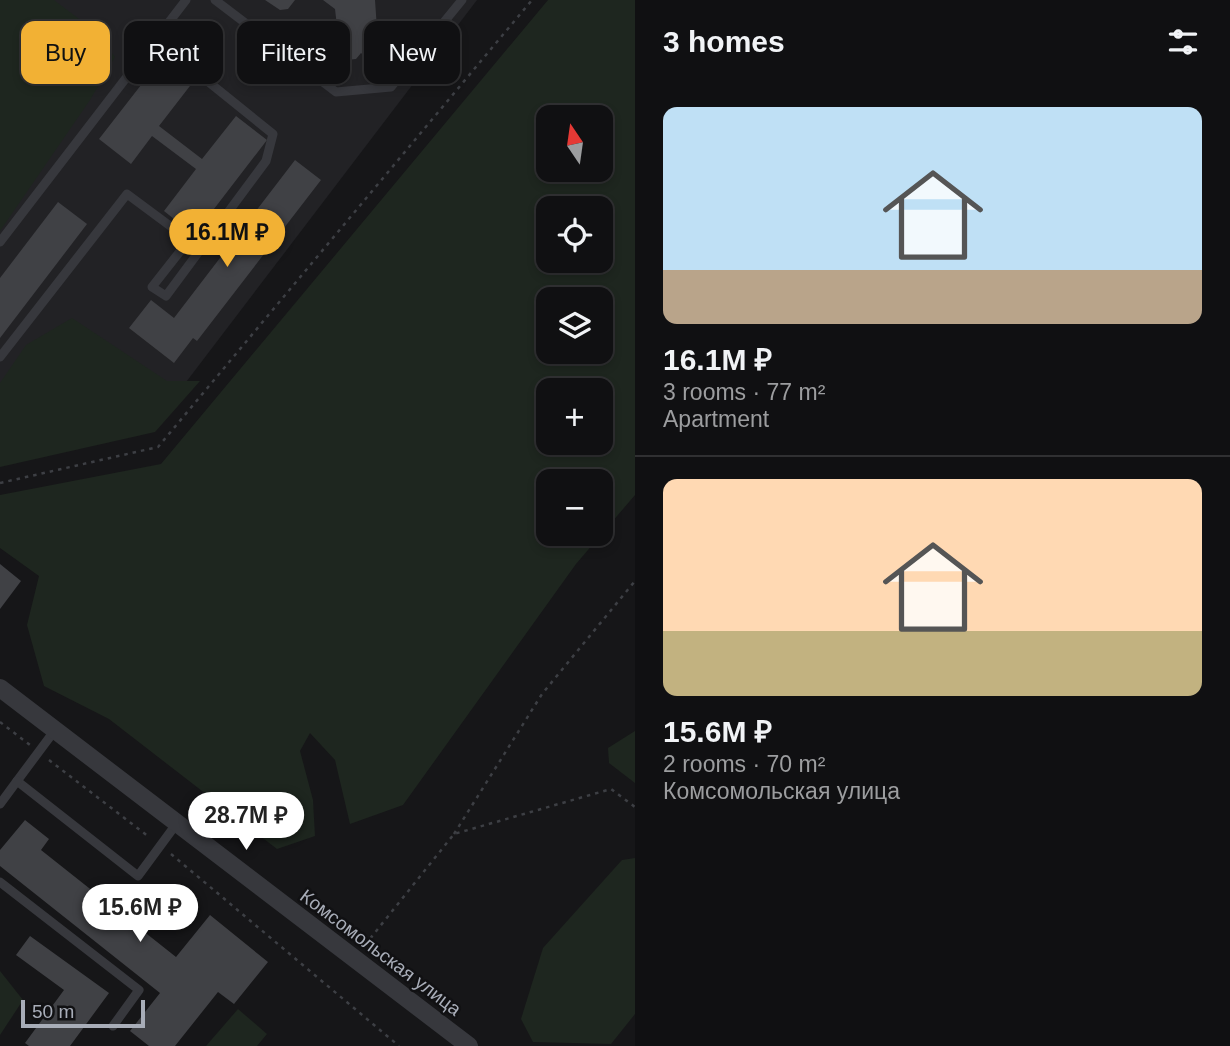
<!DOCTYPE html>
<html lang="en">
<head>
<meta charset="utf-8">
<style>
	:root { --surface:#101012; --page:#1e1e20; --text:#f1f3f6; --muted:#9c9d9f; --line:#303032; --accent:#f2b134 }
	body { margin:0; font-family:Arial,sans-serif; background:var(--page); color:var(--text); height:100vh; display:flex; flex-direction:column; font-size:26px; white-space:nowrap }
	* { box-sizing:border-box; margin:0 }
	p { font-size:23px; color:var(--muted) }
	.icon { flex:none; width:38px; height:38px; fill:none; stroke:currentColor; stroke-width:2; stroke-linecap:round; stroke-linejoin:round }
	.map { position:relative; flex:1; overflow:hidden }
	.sheet { display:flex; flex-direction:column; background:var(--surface); width:595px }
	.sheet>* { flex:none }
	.guide { position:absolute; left:21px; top:21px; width:508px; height:63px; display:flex; gap:14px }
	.needle { width:46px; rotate:347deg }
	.fabs { position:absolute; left:536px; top:105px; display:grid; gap:14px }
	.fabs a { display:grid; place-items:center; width:77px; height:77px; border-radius:14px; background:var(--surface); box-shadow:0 4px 10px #0003,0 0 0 2px var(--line); font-size:35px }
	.scale { position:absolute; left:21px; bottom:18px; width:124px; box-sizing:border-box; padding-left:7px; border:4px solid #a8adb8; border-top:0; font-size:19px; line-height:24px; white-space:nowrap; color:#a8adb8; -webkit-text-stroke:5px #111113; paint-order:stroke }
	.price { position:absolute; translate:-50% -60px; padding:0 16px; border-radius:24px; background:#fff; color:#222; font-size:23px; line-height:46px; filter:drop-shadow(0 2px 4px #0008) }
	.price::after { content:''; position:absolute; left:50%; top:42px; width:21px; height:16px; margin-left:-10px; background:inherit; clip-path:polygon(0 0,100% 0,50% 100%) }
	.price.selected { background:var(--accent); color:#111 }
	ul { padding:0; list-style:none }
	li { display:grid; align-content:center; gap:14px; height:371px; padding:0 28px }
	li+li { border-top:2px solid var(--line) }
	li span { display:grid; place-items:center; height:217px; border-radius:14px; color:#555 }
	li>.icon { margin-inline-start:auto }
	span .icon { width:126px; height:126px; fill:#fffc; stroke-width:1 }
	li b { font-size:30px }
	h2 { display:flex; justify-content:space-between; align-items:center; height:84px; padding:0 28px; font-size:30px }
	.tag { padding:0 24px; border-radius:14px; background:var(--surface); box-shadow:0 4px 10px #0003,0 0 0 2px var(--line); font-size:24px; line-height:63px }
	.tag.selected { background:var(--accent); color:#111 }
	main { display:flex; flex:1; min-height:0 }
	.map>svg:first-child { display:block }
	.built { fill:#222225 }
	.green { fill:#1e261f; fill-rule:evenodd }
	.building { fill:#404145 }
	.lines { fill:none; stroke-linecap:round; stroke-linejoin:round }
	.path { stroke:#3d3f44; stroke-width:2.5; stroke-dasharray:3.5 5; stroke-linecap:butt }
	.service { stroke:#37383d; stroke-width:9 }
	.minor { stroke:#37383d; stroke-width:18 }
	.labels { text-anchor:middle; stroke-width:5; stroke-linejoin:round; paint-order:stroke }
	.street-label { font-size:19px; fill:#a8adb8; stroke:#111113 }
</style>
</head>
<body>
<main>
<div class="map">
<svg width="635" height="1046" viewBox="0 0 635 1046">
	<rect width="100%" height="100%" fill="#161618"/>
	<!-- built -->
	<polygon class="built" points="0,0 477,0 161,415 0,447"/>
	<!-- green -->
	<g class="green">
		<polygon points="0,0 54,0 95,31 115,57 90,100 0,231"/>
		<path d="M548,0h87v495l-59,69 -173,241 -53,19 -15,-64 -25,-27 -10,18 13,49 2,36 -38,13 -168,-130 -65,-33 -17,-61 12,-49 -39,-28v-53l161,-31zM600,117v53h-52v-53zM600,208v53h-52v-53zM548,299h52v53h-52zM600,390v53h-52v-53zM600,481v53h-52v-53z"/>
		<polygon points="72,318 167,381 200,381 155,432 0,467 0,383 26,345"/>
		<polygon points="635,731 635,783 609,763 608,748"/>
		<polygon points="635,858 635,1014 611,1044 533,1042 521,1019 543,948 622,860"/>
		<polygon points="0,971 23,1000 0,1035"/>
		<polygon points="238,1009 267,1034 257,1046 206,1046"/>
	</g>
	<!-- building -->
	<g class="building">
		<polygon points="265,0 295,0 288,9 280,10"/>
		<polygon points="323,0 375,0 377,29 384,35 385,44 376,57 367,58 361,53 356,59 346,60 334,51 333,42 338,35 335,9"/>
		<polygon points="162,58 193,82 159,126 202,159 236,116 267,140 194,235 164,211 196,169 152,136 131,164 99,139"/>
		<polygon points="295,160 321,180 197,341 193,338 174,363 129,328 151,300 174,318"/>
		<polygon points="58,202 87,224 0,338 0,278"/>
		<polygon points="0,564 21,581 0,609"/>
		<polygon points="25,820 49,839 41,850 176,957 210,915 268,962 234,1004 218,992 175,1046 149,1046 130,1031 160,993 0,866 0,850"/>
		<polygon points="30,936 109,993 70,1046 29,1046 25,1043 64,990 16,955"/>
	</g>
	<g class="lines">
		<!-- path -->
		<g class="path">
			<polyline points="0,483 158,447 532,0"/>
			<polyline points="0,722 30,745"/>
			<polyline points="49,760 149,837"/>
			<polyline points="454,834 542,694 635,581"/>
			<polyline points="171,854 399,1046"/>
			<polyline points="365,945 454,834 611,789 635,807"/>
		</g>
		<!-- service -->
		<g class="service">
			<polyline points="215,0 336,92 391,87 462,0"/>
			<polyline points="0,242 186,0"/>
			<polyline points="0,357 127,194 189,240 152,287 166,296 266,161 273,134 154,38"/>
			<polyline points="55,730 17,781 138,876 177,823"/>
			<polyline points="0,804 17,781"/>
			<polyline points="0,882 139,990 113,1026"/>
		</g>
		<!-- minor -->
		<polyline class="minor" points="0,688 469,1046"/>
	</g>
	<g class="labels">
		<!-- street labels -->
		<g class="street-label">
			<text transform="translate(381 952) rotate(37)" y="7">Комсомольская улица</text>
		</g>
	</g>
</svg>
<div class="fabs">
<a><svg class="needle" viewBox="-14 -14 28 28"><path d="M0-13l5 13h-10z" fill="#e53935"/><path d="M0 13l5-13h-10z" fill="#9c9d9f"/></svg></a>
<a><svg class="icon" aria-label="locate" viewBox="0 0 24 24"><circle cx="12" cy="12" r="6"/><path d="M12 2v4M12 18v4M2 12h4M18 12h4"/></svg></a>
<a><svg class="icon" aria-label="layers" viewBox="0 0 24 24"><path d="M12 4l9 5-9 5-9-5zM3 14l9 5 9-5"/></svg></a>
<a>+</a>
<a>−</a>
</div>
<div class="scale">50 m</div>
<b class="price selected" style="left:227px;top:269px">16.1M ₽</b>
<b class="price" style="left:246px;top:852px">28.7M ₽</b>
<b class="price" style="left:140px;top:944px">15.6M ₽</b>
<div class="guide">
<a class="tag selected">Buy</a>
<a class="tag">Rent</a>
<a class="tag">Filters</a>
<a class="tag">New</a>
</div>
</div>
<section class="sheet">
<h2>3 homes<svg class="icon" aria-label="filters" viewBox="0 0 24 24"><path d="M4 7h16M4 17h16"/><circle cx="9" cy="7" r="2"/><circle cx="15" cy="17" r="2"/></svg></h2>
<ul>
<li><span style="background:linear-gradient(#bfe0f5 75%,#b9a48a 0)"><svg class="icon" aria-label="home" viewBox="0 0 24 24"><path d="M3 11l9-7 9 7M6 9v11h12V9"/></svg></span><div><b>16.1M ₽</b><p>3 rooms · 77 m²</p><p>Apartment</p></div></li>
<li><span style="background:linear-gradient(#ffd9b3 70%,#c2b280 0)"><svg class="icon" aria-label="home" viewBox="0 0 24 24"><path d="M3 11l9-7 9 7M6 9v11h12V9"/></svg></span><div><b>15.6M ₽</b><p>2 rooms · 70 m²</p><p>Комсомольская улица</p></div></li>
</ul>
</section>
</main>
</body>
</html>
